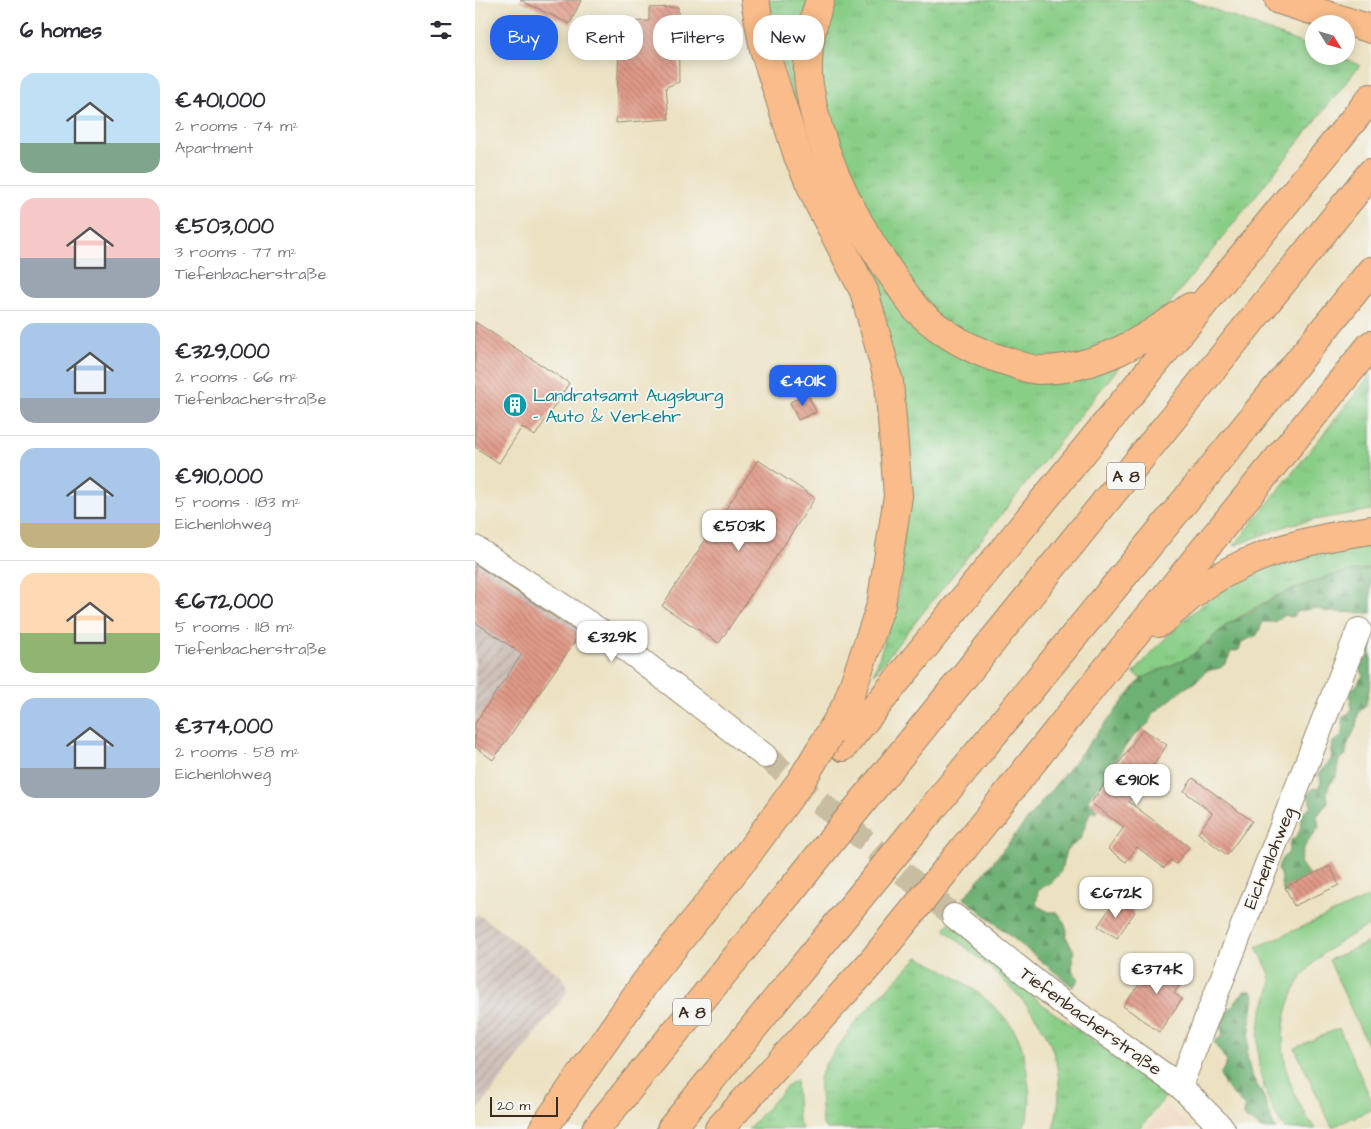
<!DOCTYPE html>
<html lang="en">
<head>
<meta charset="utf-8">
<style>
	:root { --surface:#fff; --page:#f2f2f3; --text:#2b2b33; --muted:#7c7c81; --line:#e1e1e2; --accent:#2563eb }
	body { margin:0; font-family:"Architects Daughter",sans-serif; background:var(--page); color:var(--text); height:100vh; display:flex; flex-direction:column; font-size:19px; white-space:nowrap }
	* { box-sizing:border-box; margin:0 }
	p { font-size:16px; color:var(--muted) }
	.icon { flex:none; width:28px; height:28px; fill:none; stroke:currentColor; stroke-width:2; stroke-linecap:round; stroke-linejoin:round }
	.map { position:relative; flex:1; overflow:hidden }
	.details { display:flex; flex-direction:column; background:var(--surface); width:475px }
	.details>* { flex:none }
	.hud { position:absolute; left:15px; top:15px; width:475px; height:45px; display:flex; gap:10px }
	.needle { width:32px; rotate:127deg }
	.fabs { position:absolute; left:830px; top:15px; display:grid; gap:10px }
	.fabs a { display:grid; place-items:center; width:50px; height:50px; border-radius:50%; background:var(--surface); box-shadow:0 2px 12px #0003; font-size:25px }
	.scale { position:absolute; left:15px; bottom:12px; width:68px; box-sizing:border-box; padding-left:5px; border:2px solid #3b2a1e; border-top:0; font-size:14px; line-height:18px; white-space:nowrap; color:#3b2a1e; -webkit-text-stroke:4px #f6f6f2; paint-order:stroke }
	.price { position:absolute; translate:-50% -42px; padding:0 11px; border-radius:10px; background:#fff; color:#222; font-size:16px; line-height:32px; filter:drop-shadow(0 1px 2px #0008) }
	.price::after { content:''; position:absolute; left:50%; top:30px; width:15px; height:11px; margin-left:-8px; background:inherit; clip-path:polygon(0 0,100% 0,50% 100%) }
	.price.active { background:var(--accent); color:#fff }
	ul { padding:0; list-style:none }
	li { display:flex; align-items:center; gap:15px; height:125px; padding:0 20px }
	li+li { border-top:1px solid var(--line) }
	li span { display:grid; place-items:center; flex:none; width:140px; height:100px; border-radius:15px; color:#555 }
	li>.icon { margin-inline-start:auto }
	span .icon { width:60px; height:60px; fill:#fffc; stroke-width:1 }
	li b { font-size:21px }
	h2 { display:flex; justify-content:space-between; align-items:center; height:60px; padding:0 20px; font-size:21px }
	.tag { padding:0 18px; border-radius:20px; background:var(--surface); box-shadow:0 2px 12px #0003; font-size:18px; line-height:45px }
	.tag.active { background:var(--accent); color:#fff }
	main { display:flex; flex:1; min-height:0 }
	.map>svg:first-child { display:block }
	.built { fill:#f1d5bd }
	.industrial { fill:url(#industrial-furrows) }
	.grass { fill:url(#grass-tufts); stroke:#627c52 }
	.forest { fill:url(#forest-firs); stroke:#546e49 }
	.garden { fill:#89ce87; stroke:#627c52 }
	.building { fill:url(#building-back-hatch) }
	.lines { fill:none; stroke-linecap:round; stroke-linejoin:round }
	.minor-tunnel { stroke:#c9bda1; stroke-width:24; stroke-dasharray:24 12; stroke-linecap:butt }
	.minor-casing { stroke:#948670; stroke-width:26 }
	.highway-casing { stroke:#948670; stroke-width:30 }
	.minor { stroke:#fff; stroke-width:24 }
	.highway { stroke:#f9bc8a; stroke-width:28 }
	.highway-bridge-casing { stroke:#948670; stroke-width:30; stroke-linecap:butt }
	.highway-bridge { stroke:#f9bc8a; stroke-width:28 }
	.labels { text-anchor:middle; stroke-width:4; stroke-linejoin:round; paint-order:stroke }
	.shield { fill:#f6f6f2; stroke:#73675e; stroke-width:1 }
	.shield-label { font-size:16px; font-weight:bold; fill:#3b2a1e }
	.culture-label { font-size:18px; fill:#0d838f; stroke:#f6f6f2; text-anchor:start }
	.street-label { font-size:18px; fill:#3b2a1e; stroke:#f6f6f2 }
</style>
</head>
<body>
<main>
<section class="details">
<h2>6 homes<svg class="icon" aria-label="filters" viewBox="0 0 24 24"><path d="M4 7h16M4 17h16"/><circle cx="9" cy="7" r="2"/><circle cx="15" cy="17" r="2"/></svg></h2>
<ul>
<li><span style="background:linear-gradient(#bfe0f5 70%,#7fa58c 0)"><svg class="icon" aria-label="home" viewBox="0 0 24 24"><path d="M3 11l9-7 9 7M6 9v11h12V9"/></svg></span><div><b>€401,000</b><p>2 rooms · 74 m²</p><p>Apartment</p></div></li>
<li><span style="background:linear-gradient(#f6c9c9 60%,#9aa5b1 0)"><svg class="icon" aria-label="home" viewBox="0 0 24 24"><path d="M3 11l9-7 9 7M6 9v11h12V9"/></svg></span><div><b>€503,000</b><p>3 rooms · 77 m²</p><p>Tiefenbacherstraße</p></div></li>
<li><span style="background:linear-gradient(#a9c7e8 75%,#9aa5b1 0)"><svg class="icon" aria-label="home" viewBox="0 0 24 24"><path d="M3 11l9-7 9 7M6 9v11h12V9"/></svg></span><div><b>€329,000</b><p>2 rooms · 66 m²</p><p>Tiefenbacherstraße</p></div></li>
<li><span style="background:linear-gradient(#a9c7e8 75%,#c2b280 0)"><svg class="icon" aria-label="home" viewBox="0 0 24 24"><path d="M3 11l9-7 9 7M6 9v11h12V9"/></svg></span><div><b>€910,000</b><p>5 rooms · 183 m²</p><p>Eichenlohweg</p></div></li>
<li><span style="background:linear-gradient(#ffd9b3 60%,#8fb573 0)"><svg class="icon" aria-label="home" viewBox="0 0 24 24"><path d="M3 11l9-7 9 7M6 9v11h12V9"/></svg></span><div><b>€672,000</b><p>5 rooms · 118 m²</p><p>Tiefenbacherstraße</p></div></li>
<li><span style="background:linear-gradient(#a9c7e8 70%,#9aa5b1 0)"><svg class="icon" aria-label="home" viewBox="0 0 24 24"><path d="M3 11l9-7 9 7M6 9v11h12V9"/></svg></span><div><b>€374,000</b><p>2 rooms · 58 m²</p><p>Eichenlohweg</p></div></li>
</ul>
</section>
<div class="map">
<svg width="896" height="1129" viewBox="0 0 896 1129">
	<defs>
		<pattern id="industrial-furrows" width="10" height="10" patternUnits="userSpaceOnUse" patternTransform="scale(1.25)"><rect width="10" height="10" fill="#cec1ba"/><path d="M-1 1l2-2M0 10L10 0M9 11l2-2" fill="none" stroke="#b2a69f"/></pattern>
		<pattern id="grass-tufts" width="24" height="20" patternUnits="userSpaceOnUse" patternTransform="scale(1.25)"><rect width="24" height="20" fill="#89ce87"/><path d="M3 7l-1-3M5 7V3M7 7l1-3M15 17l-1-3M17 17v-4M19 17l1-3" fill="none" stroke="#77b174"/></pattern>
		<pattern id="forest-firs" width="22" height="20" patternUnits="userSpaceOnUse" patternTransform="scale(1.25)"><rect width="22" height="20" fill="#6eb174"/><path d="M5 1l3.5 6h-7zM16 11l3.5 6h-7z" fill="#5c905f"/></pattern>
		<pattern id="building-back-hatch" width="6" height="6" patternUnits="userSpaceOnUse" patternTransform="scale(1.25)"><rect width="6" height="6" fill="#e09987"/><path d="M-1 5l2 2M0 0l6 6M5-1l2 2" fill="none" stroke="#b77d6e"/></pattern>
	</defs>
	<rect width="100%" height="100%" fill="#f6f6f2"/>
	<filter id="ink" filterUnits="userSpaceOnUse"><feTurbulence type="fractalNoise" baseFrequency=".02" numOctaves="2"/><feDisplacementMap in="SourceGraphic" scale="10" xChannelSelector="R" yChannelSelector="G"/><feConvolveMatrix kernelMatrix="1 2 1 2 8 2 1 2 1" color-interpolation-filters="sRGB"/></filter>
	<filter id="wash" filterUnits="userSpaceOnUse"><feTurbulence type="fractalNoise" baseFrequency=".0096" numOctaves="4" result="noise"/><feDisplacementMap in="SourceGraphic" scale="20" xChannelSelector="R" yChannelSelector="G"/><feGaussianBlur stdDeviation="1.12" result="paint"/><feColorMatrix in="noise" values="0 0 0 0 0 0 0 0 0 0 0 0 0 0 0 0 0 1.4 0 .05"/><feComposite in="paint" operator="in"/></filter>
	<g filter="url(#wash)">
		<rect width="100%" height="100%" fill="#ece2c2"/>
		<!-- built -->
		<polygon class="built" points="693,1106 716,1129 673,1129"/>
		<!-- industrial -->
		<g class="industrial">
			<polygon points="0,558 107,630 18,760 0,747"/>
			<polygon points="3,914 86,976 91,983 92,992 0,1114 0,917"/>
		</g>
		<!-- grass -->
		<g class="grass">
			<polygon points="294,0 714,0 839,48 839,56 861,56 885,65 399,674 423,599 433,489 364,213 333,142 314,86"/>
			<polygon points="896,374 896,510 816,524 759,546"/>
			<path d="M896,537v31c-52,7 -100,27 -144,57 -13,9 -24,24 -38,32 -15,8 -32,14 -48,22l-7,-6c41,-49 93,-97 155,-117 26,-9 55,-13 82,-19z"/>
			<path d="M474,923l98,85 83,58 37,29 -28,34h-86c28,-95 -45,-146 -109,-200z"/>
			<path d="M443,957c35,17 73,39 96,73 9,13 12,35 14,51 3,14 3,35 -6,48h-196l-4,-6 -3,-45 7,-15 34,-46z"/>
			<polygon points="321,1080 323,1119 327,1129 273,1129 314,1084"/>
		</g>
		<!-- forest -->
		<g class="forest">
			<polygon points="896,568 896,613 853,612 840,608 821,612 817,617 809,615 800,622 788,622 782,635 767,642 764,650 756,652 751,663 745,668 731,671 721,682 710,688 679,713 675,722 656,739 637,765 627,784 616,795 613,800 622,809 621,812 615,812 605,840 591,850 586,871 581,878 563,891 561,905 574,912 582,912 587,918 592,930 591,937 599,951 597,970 604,979 598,987 489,898 666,679 716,656 751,626 804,595 857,575"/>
			<path d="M896,639v41l-5,25c-11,7 -7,14 -11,24 -5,12 -8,11 -9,26l-7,5 -3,17 -7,8 -2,8 1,9 -11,14 2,11 -16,22 -3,13 8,12 -1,9 -15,13 -8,-3 -3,-10 1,-5 -4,-7c1,-7 3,-14 10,-17l2,-13c12,-7 11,-14 10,-26l11,-9 -3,-12 6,-6h4l3,-6 -2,-10 12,-12 2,-18c11,-5 12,-13 9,-24l10,-8 -3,-19 8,-6 6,-10 -4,-7 11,-14 -4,-3v-8z"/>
			<path d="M769,991h7l3,3 -7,62 4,18 13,23 7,23 5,9h-15c-4,-7 -12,-6 -17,-13l1,-9 -20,-21 -5,-11 7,-13 -13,-20 9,-7 -4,-12z"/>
		</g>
		<!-- garden -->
		<g class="garden">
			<path d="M896,896v29c-23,11 -45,23 -62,43 -40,47 -30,116 7,161h-31c-25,-35 -33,-75 -23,-117 2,-9 11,-24 9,-33 -2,-10 -10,-22 -14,-32z"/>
			<polygon points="896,941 896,1053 854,960"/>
			<polygon points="864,1028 896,1099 896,1110 857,1127 820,1048"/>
		</g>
		<g id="blocks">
			<!-- building -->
			<g class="building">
				<polygon points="45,0 106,0 95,24"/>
				<polygon points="203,7 204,82 191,87 194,119 141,123 145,22 174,21 174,8"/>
				<polygon points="0,322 94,383 60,436 47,427 24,463 0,447"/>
				<polygon points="333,394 341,412 323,420 315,402"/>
				<polygon points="283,460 340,498 244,643 187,606"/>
				<polygon points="0,564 105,634 18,760 0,747 0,723 47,654 0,622"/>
				<polygon points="668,729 692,745 654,802 714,847 701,864 696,860 689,868 662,847 651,862 633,849 649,827 616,803"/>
				<polygon points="718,778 777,821 752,855 723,833 737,813 709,791"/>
				<polygon points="855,866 864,885 819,906 810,887"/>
				<polygon points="641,899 660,912 642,938 623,926"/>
				<polygon points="685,957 712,976 699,993 707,999 684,1032 648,1006"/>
			</g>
		</g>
	</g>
	<g filter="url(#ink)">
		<use href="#blocks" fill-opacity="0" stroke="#948670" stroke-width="1"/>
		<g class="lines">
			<!-- minor-tunnel -->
			<polyline class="minor-tunnel" points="290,756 479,916"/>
			<!-- minor casing -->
			<g class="minor-casing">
				<g id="minor">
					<polyline points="0,548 142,642 290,756"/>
					<polyline points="479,916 590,1005 705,1086 748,1129"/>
					<polyline points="705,1086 884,630"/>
				</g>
			</g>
			<!-- highway casing -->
			<g class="highway-casing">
				<g id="highway">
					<polyline points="280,0 289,49 323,156 344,204 389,291 414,382 423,496 406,605 372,704 354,735"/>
					<path d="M345,0c-9,27 -15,56 -11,85 10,70 47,139 87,196 7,9 14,22 22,30 25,23 56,41 88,50 10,3 23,9 33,9 57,0 106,-30 151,-63"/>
					<polyline points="804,0 896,29"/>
					<path d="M684,623c17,-13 33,-30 51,-41 49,-31 105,-44 161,-52"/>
					<polyline points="368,747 896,98"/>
					<polyline points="406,779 896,173"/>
					<polyline points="451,816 733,473 896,271"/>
					<polyline points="489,848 637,662 896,345"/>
					<polyline points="68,1129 170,983 269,859"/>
					<polyline points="121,1129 313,894"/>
					<polyline points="196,1129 357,931"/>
					<polyline points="244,1129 396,963"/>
				</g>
			</g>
			<!-- minor -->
			<use href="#minor" class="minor"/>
			<!-- highway -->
			<use href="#highway" class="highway"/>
			<!-- highway-bridge casing -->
			<g class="highway-bridge-casing">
				<g id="highway-bridge">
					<polyline points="269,859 326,781 354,735"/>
					<polyline points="313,894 406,779"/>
					<polyline points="357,931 451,816"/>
					<polyline points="396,963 489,848"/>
				</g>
			</g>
			<!-- highway-bridge -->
			<use href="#highway-bridge" class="highway-bridge"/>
		</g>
	</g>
	<!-- icons -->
	<defs>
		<g id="building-disc" transform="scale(1.25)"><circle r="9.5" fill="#0f9aa8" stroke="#f6f6f2"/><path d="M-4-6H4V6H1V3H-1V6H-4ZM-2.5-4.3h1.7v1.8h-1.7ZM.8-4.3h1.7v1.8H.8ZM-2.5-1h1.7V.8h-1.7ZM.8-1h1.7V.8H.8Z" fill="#fff"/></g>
	</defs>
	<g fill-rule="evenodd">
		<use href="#building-disc" x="40" y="405"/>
	</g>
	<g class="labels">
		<!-- shield labels -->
		<g class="shield">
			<rect x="632" y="462.5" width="38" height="27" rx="4"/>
			<rect x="198" y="998.5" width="38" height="27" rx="4"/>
		</g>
		<g class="shield-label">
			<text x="651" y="482">A 8</text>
			<text x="217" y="1018">A 8</text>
		</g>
		<!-- culture labels -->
		<g class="culture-label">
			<text x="58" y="401">Landratsamt Augsburg<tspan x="58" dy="21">- Auto &amp; Verkehr</tspan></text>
		</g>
		<!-- street labels -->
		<g class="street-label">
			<text transform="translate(794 858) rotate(-68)" y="6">Eichenlohweg</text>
			<text transform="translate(616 1021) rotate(36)" y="6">Tiefenbacherstraße</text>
		</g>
	</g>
</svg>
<div class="fabs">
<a><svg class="needle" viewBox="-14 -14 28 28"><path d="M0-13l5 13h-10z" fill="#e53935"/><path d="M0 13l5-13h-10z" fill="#7c7c81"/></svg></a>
</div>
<div class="scale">20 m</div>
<b class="price active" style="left:328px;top:407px">€401K</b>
<b class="price" style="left:264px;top:552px">€503K</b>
<b class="price" style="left:137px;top:663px">€329K</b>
<b class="price" style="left:662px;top:806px">€910K</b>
<b class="price" style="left:641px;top:919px">€672K</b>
<b class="price" style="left:682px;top:995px">€374K</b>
<div class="hud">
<a class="tag active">Buy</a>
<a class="tag">Rent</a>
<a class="tag">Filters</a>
<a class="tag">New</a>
</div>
</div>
</main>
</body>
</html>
